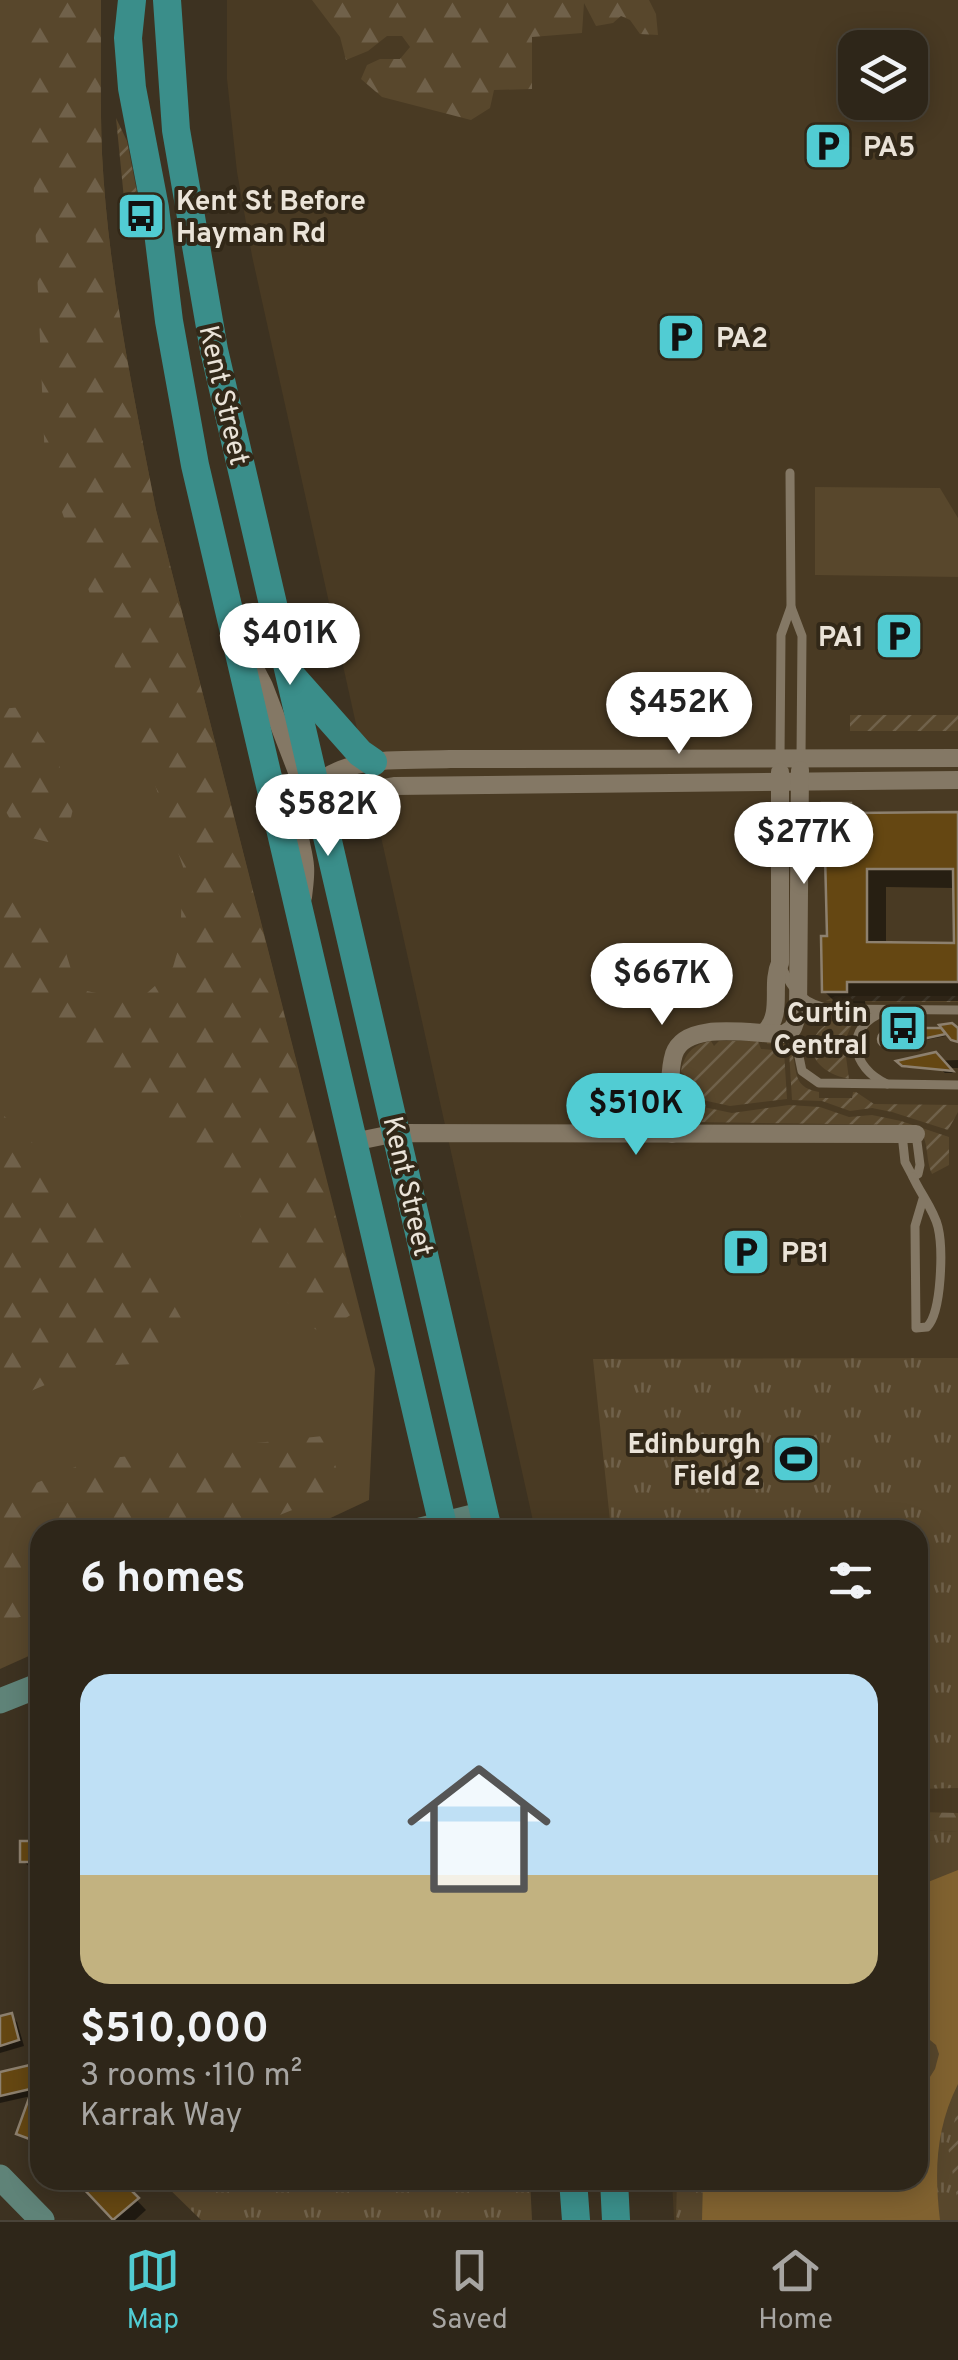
<!DOCTYPE html>
<html lang="en">
<head>
<meta charset="utf-8">
<style>
	:root { --surface:#2e2619; --page:#362e22; --text:#f1f3f6; --muted:#a7a5a2; --line:#494338; --accent:#51ccd3 }
	body { margin:0; font-family:Overpass,sans-serif; background:var(--page); color:var(--text); height:100vh; display:flex; flex-direction:column; font-size:38px; white-space:nowrap }
	* { box-sizing:border-box; margin:0 }
	p { font-size:32px; color:var(--muted) }
	.icon { flex:none; width:55px; height:55px; fill:none; stroke:currentColor; stroke-width:2; stroke-linecap:round; stroke-linejoin:round }
	.map { position:relative; flex:1; overflow:hidden }
	.sheet { position:absolute; left:30px; top:1520px; width:898px; height:670px; display:flex; flex-direction:column; background:var(--surface); border-radius:30px; box-shadow:0 5px 25px #0003,0 0 0 2px var(--line) }
	.sheet>* { flex:none }
	.fabs { position:absolute; left:838px; top:30px; display:grid; gap:20px }
	.fabs a { display:grid; place-items:center; width:90px; height:90px; border-radius:20px; background:var(--surface); box-shadow:0 5px 25px #0003,0 0 0 2px var(--line); font-size:50px }
	.price { position:absolute; translate:-50% -85px; padding:0 22px; border-radius:35px; background:#fff; color:#222; font-size:32px; line-height:65px; filter:drop-shadow(0 2px 5px #0008) }
	.price::after { content:''; position:absolute; left:50%; top:60px; width:30px; height:22px; margin-left:-15px; background:inherit; clip-path:polygon(0 0,100% 0,50% 100%) }
	.price.selected { background:var(--accent); color:#111 }
	ul { padding:0; list-style:none }
	li { display:grid; align-content:center; gap:20px; height:530px; padding:0 50px }
	li+li { border-top:2px solid var(--line) }
	li span { display:grid; place-items:center; height:310px; border-radius:30px; color:#555 }
	li>.icon { margin-inline-start:auto }
	span .icon { width:180px; height:180px; fill:#fffc; stroke-width:1 }
	li b { font-size:42px }
	h2 { display:flex; justify-content:space-between; align-items:center; height:120px; padding:0 50px; font-size:42px }
	.menu { display:flex; justify-content:space-around; align-items:center; height:140px; border-top:2px solid var(--line); background:var(--surface); font-size:28px; color:var(--muted) }
	.menu a { display:grid; justify-items:center; gap:5px }
	.menu .selected { color:var(--accent) }
	.map>svg:first-child { display:block }
	.built { fill:#493a23; fill-rule:evenodd }
	.grass { fill:#58472c }
	.forest { fill:url(#forest-firs) }
	.park { fill:url(#park-tufts) }
	.garden { fill:url(#garden-furrows) }
	.water { fill:#816230 }
	.shadow { fill:#0007; fill-rule:evenodd }
	.building { fill:#654712; stroke:#8d806e; stroke-width:2.5; fill-rule:evenodd }
	.lines { fill:none; stroke-linecap:round; stroke-linejoin:round }
	.lane { stroke:#847865; stroke-width:9 }
	.street { stroke:#847865; stroke-width:18 }
	.secondary { stroke:#5f8378; stroke-width:25 }
	.primary { stroke:#3a8e8a; stroke-width:28 }
	.labels { text-anchor:middle; stroke-width:8; stroke-linejoin:round; paint-order:stroke }
	.poi-label { font-size:28px; font-weight:bold; fill:#eae3d8; stroke:#322818; text-anchor:start }
	.street-label { font-size:28px; fill:#eae3d8; stroke:#322818 }
</style>
</head>
<body>
<div class="map">
<svg width="958" height="2220" viewBox="0 0 958 2220">
	<defs>
		<pattern id="forest-firs" width="22" height="20" patternUnits="userSpaceOnUse" patternTransform="scale(2.5)"><rect width="22" height="20" fill="#58472c"/><path d="M5 1l3.5 6h-7zM16 11l3.5 6h-7z" fill="#70614a"/></pattern>
		<pattern id="park-tufts" width="24" height="20" patternUnits="userSpaceOnUse" patternTransform="scale(2.5)"><rect width="24" height="20" fill="#58472c"/><path d="M3 7l-1-3M5 7V3M7 7l1-3M15 17l-1-3M17 17v-4M19 17l1-3" fill="none" stroke="#70614a"/></pattern>
		<pattern id="garden-furrows" width="10" height="10" patternUnits="userSpaceOnUse" patternTransform="scale(2.5)"><rect width="10" height="10" fill="#58472c"/><path d="M-1 1l2-2M0 10L10 0M9 11l2-2" fill="none" stroke="#70614a"/></pattern>
	</defs>
	<rect width="100%" height="100%" fill="#3d3221"/>
	<!-- built -->
	<path class="built" d="M227,0h731v2220h-284l-2,-40h246v-650h-383l-283,-1274 -15,-84 -10,-93zM855,48h55v54h-55z"/>
	<!-- grass -->
	<g class="grass">
		<path d="M0,0h101c0,51 -1,103 1,154 6,119 31,239 54,356l219,859 -6,131 -64,30h-265v121l-40,18z"/>
		<polygon points="815,487 940,488 958,518 958,577 815,575"/>
	</g>
	<!-- forest -->
	<g class="forest">
		<path d="M26,0h75c0,51 -1,103 1,154 6,119 31,239 54,356l203,799 -36,25 -19,-12 -36,-43 -50,-115 -218,-175v-109l62,60 15,49 48,10 22,-6 17,-15 9,-11 7,-24 3,-76 -138,-405z"/>
		<polygon points="312,0 649,0 656,14 658,35 640,34 630,20 621,16 613,23 596,26 584,3 582,33 532,37 532,89 494,90 490,108 471,120 382,97 361,79 367,65 380,59 400,59 410,47 402,36 387,36 368,51 346,60 340,37"/>
		<polygon points="34,706 38,732 57,760 74,805 65,842 48,842 19,835 0,801 0,709"/>
		<polygon points="0,1112 140,1245 181,1318 162,1352 135,1364 90,1366 0,1404"/>
		<polygon points="323,1436 345,1489 242,1530 40,1530 40,1609 0,1625 0,1498 92,1460"/>
		<polygon points="918,1812 958,1813 958,1832 918,1830"/>
	</g>
	<!-- park -->
	<g class="park">
		<polygon points="958,1358 958,1788 918,1789 918,1530 611,1530 593,1359"/>
		<polygon points="918,1830 958,1832 958,2220 676,2220 677,2180 918,2180"/>
		<polygon points="160,2180 530,2180 532,2220 201,2220"/>
	</g>
	<!-- garden -->
	<g class="garden">
		<polygon points="116,118 127,141 140,207 125,209"/>
		<rect x="850" y="715" width="108" height="16"/>
		<polygon points="835,996 958,996 958,1002 826,1001"/>
		<path d="M856,1016l-12,26 5,37c-54,-11 -45,-61 7,-63z"/>
		<path d="M711,1041l3,5 5,-5h39l3,8 23,2 3,48 -57,7 -46,-10 -3,-17 3,-5 -3,-2c3,-18 12,-28 30,-31z"/>
		<path d="M767,1041l22,4c11,20 -1,42 30,47v6h33l1,-6h3l18,12 84,1v7l-10,18 -56,-18 -20,-4 -22,3 -28,-10 -30,-1 -3,-49 -7,-6 -15,-1z"/>
		<path d="M684,1103l48,10 57,-8 31,2 29,10 23,-2 29,6 48,16v28l-17,9c-9,-20 1,-42 -25,-49l-215,-3 -10,-8 -1,-8z"/>
		<polygon points="958,2107 958,2203 948,2147"/>
	</g>
	<!-- water -->
	<path class="water" d="M958,1870v214c-22,44 -24,87 -18,136h-238l1,-40h215v-84l17,-27 4,-15 -3,-9 -18,-15v-144z"/>
	<!-- shadow -->
	<g class="shadow">
		<path d="M850,806l10,9 98,-1v187h-93l1,10h-22l-20,-20 19,-135 -17,-17zM886,887l69,1 1,57h-70z"/>
		<polygon points="895,1026 908,1031 958,1031 958,1042 951,1035 910,1043"/>
		<polygon points="885,1033 887,1035 896,1045 892,1048 880,1039"/>
		<polygon points="958,1060 958,1068 949,1068 953,1073 945,1073 939,1068 906,1068 901,1062"/>
		<polygon points="40,1843 40,1871 33,1870 23,1861"/>
		<polygon points="11,2016 17,2022 24,2046 0,2053 0,2019"/>
		<polygon points="33,2067 39,2073 40,2094 0,2103 0,2074"/>
		<polygon points="93,2180 118,2180 146,2210 135,2220 116,2220 85,2187"/>
	</g>
	<!-- building -->
	<g class="building">
		<path d="M822,803h29l1,10 106,-1v170h-111v10h-25l-1,-56h6l-2,-82h16v-14h-17zM867,869h86l1,74 -87,-1z"/>
		<polygon points="892,1023 904,1023 909,1028 941,1028 946,1034 908,1042"/>
		<polygon points="952,1023 958,1028 958,1042 951,1040 939,1025"/>
		<circle cx="886" cy="1039" r="8"/>
		<polygon points="936,1052 953,1071 902,1066 896,1061"/>
		<rect x="20" y="1841" width="20" height="21"/>
		<polygon points="12,2013 19,2040 0,2046 0,2016"/>
		<polygon points="34,2064 39,2087 0,2096 0,2072"/>
		<polygon points="29,2098 40,2102 40,2143 16,2134"/>
		<polygon points="89,2180 121,2180 139,2198 113,2220 82,2187"/>
	</g>
	<g class="lines">
		<!-- lane -->
		<g class="lane">
			<polyline points="791,607 802,636 801,757"/>
			<polyline points="780,758 781,635 791,607 790,473"/>
			<path d="M781,965c11,26 23,40 51,44l126,1"/>
			<path d="M884,1012c-41,15 -33,56 3,72"/>
			<polyline points="793,1028 802,1071 819,1083 958,1085"/>
			<polyline points="902,1134 905,1162 913,1177 918,1174 920,1165 916,1134"/>
			<path d="M913,1177c7,16 21,33 25,50 5,21 4,85 -11,100l-11,1 -1,-102 8,-27"/>
		</g>
		<!-- street -->
		<g class="street">
			<polyline points="249,657 264,686 299,777 342,795 394,786 958,780"/>
			<path d="M303,897c1,-10 3,-21 2,-31 -1,-15 -8,-31 -6,-46 10,-69 100,-59 151,-61l508,-1"/>
			<path d="M765,1032c19,-19 5,-47 15,-69v-191"/>
			<path d="M672,1134c0,-24 -5,-57 2,-80 12,-35 81,-19 110,-20l9,-6 5,-14 2,-244"/>
			<polyline points="353,1142 397,1133 916,1134"/>
		</g>
		<!-- secondary -->
		<g class="secondary">
			<polyline points="421,1530 485,1514"/>
			<polyline points="0,1701 40,1685"/>
			<polyline points="0,2177 42,2220"/>
		</g>
		<!-- primary -->
		<g class="primary">
			<polyline points="132,0 128,38 132,88 155,208 169,321 195,465 444,1530"/>
			<polyline points="167,0 176,130 214,350 488,1530"/>
			<polyline points="290,674 360,753 373,762"/>
			<polyline points="573,2180 576,2220"/>
			<polyline points="614,2180 616,2220"/>
		</g>
	</g>
	<!-- icons -->
	<defs>
		<g id="parking-square" transform="scale(2.5)"><rect x="-9" y="-9" width="18" height="18" rx="4" fill="#51ccd3" stroke="#322818"/><path d="M-3.5-5.5H1a3.5 3.5 0 0 1 0 7H-1V5.5H-3.5ZM-1-3.4V-.6H.8a1.4 1.4 0 0 0 0-2.8Z" fill="#111"/></g>
		<g id="bus-square" transform="scale(2.5)"><rect x="-9" y="-9" width="18" height="18" rx="4" fill="#51ccd3" stroke="#322818"/><path d="M-5-6H5V4H4V6H2V4H-2V6H-4V4H-5ZM-3.5-4V0h7V-4ZM-3.5 1.2v1.5H-2V1.2ZM2 1.2v1.5H3.5V1.2Z" fill="#111"/></g>
		<g id="stadium-square" transform="scale(2.5)"><rect x="-9" y="-9" width="18" height="18" rx="4" fill="#51ccd3" stroke="#322818"/><path d="M0-5a6.5 5 0 1 0 0 10a6.5 5 0 1 0 0-10ZM-3.5-1.8h7v3.6h-7Z" fill="#111"/></g>
	</defs>
	<g fill-rule="evenodd">
		<use href="#parking-square" x="828" y="146"/>
		<use href="#bus-square" x="141" y="216"/>
		<use href="#parking-square" x="681" y="337"/>
		<use href="#parking-square" x="899" y="636"/>
		<use href="#bus-square" x="903" y="1028"/>
		<use href="#parking-square" x="746" y="1252"/>
		<use href="#stadium-square" x="796" y="1459"/>
	</g>
	<g class="labels">
		<!-- poi labels -->
		<g class="poi-label">
			<text x="863" y="156">PA5</text>
			<text x="176" y="210">Kent St Before<tspan x="176" dy="32">Hayman Rd</tspan></text>
			<text x="716" y="347">PA2</text>
			<text x="864" y="646" text-anchor="end">PA1</text>
			<text x="868" y="1022" text-anchor="end">Curtin<tspan x="868" dy="32">Central</tspan></text>
			<text x="781" y="1262">PB1</text>
			<text x="761" y="1453" text-anchor="end">Edinburgh<tspan x="761" dy="32">Field 2</tspan></text>
		</g>
		<!-- street labels -->
		<g class="street-label">
			<text transform="translate(225 395) rotate(77)" y="10">Kent Street</text>
			<text transform="translate(409 1186) rotate(77)" y="10">Kent Street</text>
		</g>
	</g>
</svg>
<div class="fabs">
<a><svg class="icon" aria-label="layers" viewBox="0 0 24 24"><path d="M12 4l9 5-9 5-9-5zM3 14l9 5 9-5"/></svg></a>
</div>
<b class="price" style="left:290px;top:688px">$401K</b>
<b class="price" style="left:679px;top:757px">$452K</b>
<b class="price" style="left:328px;top:859px">$582K</b>
<b class="price" style="left:804px;top:887px">$277K</b>
<b class="price" style="left:662px;top:1028px">$667K</b>
<b class="price selected" style="left:636px;top:1158px">$510K</b>
<section class="sheet">
<h2>6 homes<svg class="icon" aria-label="filters" viewBox="0 0 24 24"><path d="M4 7h16M4 17h16"/><circle cx="9" cy="7" r="2"/><circle cx="15" cy="17" r="2"/></svg></h2>
<ul>
<li><span style="background:linear-gradient(#bfe0f5 65%,#c2b280 0)"><svg class="icon" aria-label="home" viewBox="0 0 24 24"><path d="M3 11l9-7 9 7M6 9v11h12V9"/></svg></span><div><b>$510,000</b><p>3 rooms · 110 m²</p><p>Karrak Way</p></div></li>
</ul>
</section>
</div>
<nav class="menu">
<a class="selected"><svg class="icon" aria-label="map" viewBox="0 0 24 24"><path d="M3 6l6-2 6 2 6-2v14l-6 2-6-2-6 2zM9 4v14M15 6v14"/></svg>Map</a>
<a><svg class="icon" aria-label="saved" viewBox="0 0 24 24"><path d="M7 4h10v16l-5-4-5 4z"/></svg>Saved</a>
<a><svg class="icon" aria-label="home" viewBox="0 0 24 24"><path d="M3 11l9-7 9 7M6 9v11h12V9"/></svg>Home</a>
</nav>
</body>
</html>
